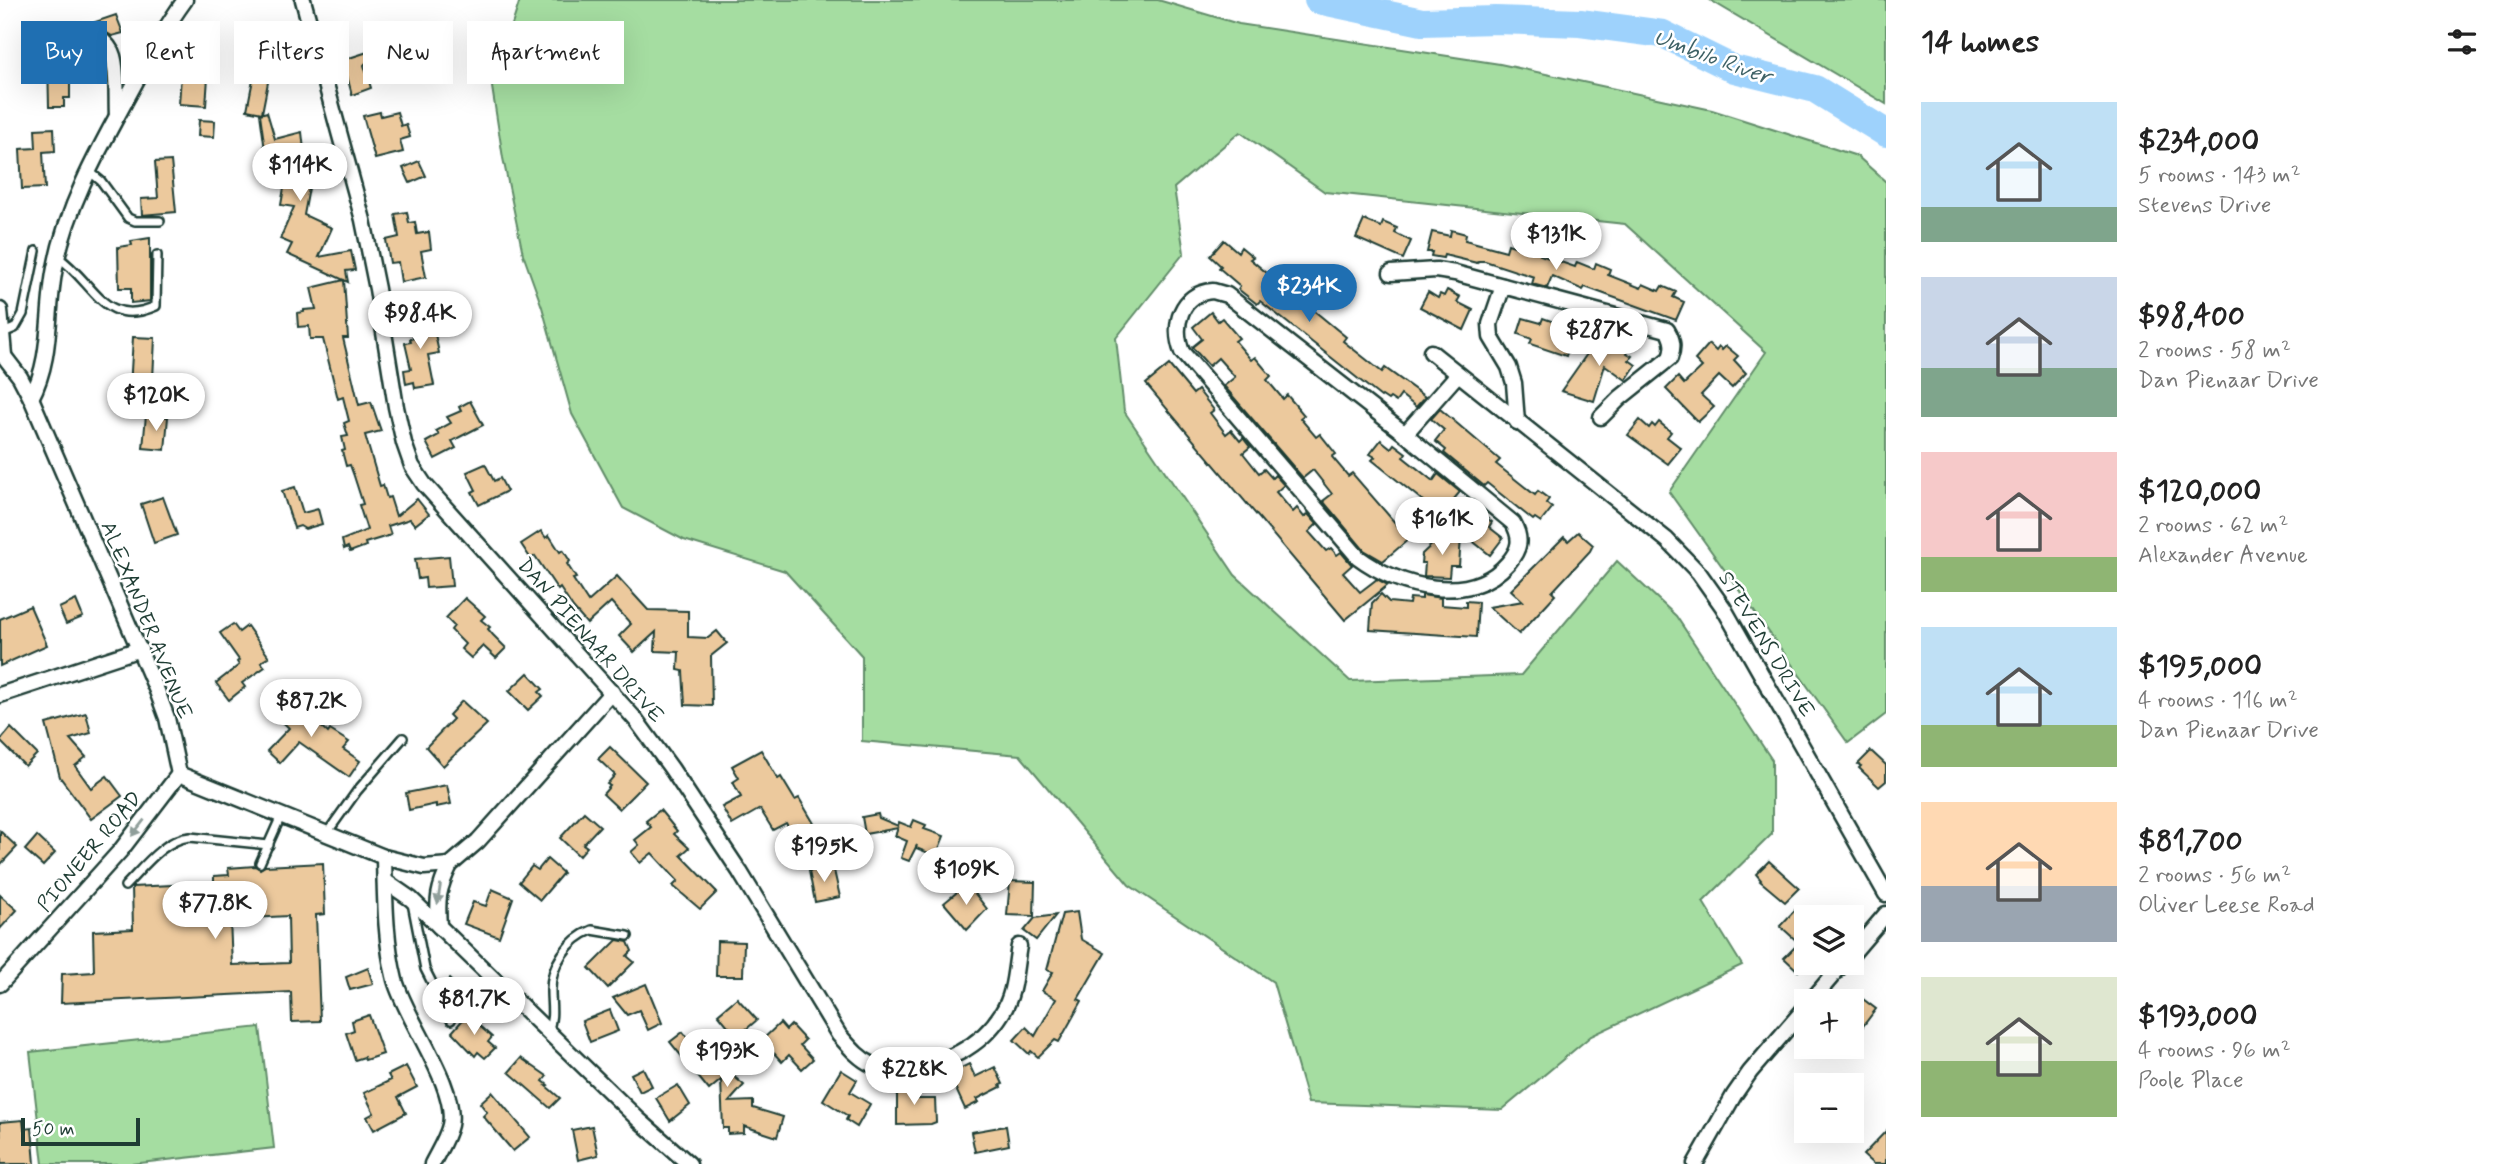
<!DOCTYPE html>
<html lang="en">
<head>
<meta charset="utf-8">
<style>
	:root { --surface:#fff; --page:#f6f6f6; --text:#222; --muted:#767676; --accent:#1f6fb2 }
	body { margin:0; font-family:Mynerve,sans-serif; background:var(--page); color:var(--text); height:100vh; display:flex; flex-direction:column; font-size:26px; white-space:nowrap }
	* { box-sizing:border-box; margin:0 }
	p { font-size:23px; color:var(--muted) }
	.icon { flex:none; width:38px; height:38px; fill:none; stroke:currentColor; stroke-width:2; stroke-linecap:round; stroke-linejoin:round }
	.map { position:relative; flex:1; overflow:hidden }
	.details { display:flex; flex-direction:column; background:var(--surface); width:630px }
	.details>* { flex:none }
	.banner { position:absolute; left:21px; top:21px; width:665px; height:63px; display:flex; gap:14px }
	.fabs { position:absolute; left:1794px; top:905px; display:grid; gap:14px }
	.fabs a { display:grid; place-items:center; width:70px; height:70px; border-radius:0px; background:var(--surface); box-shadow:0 7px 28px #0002; font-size:35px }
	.scale { position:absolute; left:21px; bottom:18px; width:119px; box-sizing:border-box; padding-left:7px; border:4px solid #1f3d34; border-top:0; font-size:19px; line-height:24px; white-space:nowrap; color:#1f3d34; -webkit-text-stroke:5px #fff; paint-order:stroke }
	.price { position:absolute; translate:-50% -60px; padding:0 16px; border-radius:24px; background:#fff; color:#222; font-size:23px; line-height:46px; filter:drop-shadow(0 2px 4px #0008) }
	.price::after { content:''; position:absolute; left:50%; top:42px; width:21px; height:16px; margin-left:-10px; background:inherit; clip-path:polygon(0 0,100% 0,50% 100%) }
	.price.selected { background:var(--accent); color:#fff }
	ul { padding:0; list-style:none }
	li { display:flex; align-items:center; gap:21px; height:175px; padding:0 35px }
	li span { display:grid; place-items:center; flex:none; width:196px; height:140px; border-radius:0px; color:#555 }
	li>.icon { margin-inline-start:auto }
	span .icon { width:84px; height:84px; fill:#fffc; stroke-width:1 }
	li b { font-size:30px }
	h2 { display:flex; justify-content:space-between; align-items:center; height:84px; padding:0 35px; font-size:30px }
	.pill { padding:0 24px; border-radius:0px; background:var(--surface); box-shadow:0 7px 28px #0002; font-size:24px; line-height:63px }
	.pill.selected { background:var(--accent); color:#fff }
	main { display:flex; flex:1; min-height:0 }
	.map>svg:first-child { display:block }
	.green { fill:#a5dda1; stroke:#628d6a; stroke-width:2 }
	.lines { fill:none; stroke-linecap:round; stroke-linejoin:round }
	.river { stroke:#9ed2fc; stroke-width:28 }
	.building { fill:#ecc99d; stroke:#1f3d34; stroke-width:2; fill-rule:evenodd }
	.service-casing { stroke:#1f3d34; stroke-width:12 }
	.minor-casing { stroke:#1f3d34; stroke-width:19 }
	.service { stroke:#fff; stroke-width:7 }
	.minor { stroke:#fff; stroke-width:14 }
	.oneway { fill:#8f9e9a }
	.labels { text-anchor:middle; stroke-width:5; stroke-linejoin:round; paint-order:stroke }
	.street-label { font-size:21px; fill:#1f3d34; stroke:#fff }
	.water-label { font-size:23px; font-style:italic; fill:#3f6266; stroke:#fff }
</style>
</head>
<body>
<main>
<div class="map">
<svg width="1886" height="1164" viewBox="0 0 1886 1164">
	<rect width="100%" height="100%" fill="#fff"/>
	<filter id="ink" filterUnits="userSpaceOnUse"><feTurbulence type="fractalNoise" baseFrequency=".0143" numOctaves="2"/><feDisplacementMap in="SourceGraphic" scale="14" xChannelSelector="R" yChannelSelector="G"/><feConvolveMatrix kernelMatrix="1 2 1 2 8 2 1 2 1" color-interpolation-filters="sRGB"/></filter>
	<g filter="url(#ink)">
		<!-- green -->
		<g class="green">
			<polygon points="520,0 1158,0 1239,24 1500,64 1712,110 1857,156 1886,182 1886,714 1848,743 1669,492 1766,352 1625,224 1325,192 1240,132 1174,188 1184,253 1116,338 1124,411 1235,575 1350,681 1521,675 1617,561 1676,616 1772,760 1772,834 1703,902 1742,965 1591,1036 1502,1110 1308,1103 1273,982 1129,885 1020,755 862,741 862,656 785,571 684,540 623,508 572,414 542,307 523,254 503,158 492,87"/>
			<polygon points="1710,0 1886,0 1886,104"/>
			<polygon points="260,1027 274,1148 131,1164 43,1164 30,1052"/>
		</g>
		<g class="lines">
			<!-- river -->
			<polyline class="river" points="1318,0 1422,22 1496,20 1580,23 1663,34 1734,69 1815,89 1886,133"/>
		</g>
		<!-- building -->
		<g class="building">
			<polygon points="116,15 123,33 112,36 97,27 95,22"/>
			<polygon points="250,43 276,49 273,78 269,77 262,113 247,110 254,74 245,73"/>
			<polygon points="380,48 364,65 371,88 352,95 343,60"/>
			<polygon points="48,59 70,60 70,98 64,98 64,107 49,107"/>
			<polygon points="182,61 209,63 206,106 179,104"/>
			<polygon points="267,112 275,139 302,132 304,150 310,151 306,176 311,177 304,215 332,228 319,257 351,251 355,270 346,271 348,282 287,254 292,244 280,239 294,207 281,205 285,182 279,181 280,171 261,168 265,150 260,114"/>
			<polygon points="380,112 381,116 397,112 401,126 406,124 410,137 400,140 403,152 375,159 363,116"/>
			<polygon points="199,120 215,121 214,137 198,136"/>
			<polygon points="54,128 55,151 43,152 45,188 22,189 20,149 36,148 35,129"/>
			<polygon points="171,161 176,212 142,215 141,199 158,198 155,162"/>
			<polygon points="419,161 426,176 410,183 403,168"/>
			<polygon points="407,212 409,223 415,222 417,234 429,232 431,249 421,251 426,277 401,282 398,262 390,263 386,240 399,237 395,214"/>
			<polygon points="1364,220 1381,227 1383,222 1397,228 1395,233 1411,241 1403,259 1356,238"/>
			<polygon points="1451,230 1466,234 1465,240 1506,251 1508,244 1526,250 1528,244 1542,249 1540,255 1575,267 1577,262 1594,269 1596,263 1610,269 1608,275 1641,288 1643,284 1659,291 1662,286 1676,292 1673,297 1684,302 1676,320 1585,287 1583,290 1552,276 1547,288 1532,284 1534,277 1485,261 1478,261 1477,263 1444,255 1443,258 1431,256 1432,252 1427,252 1432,232 1450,236"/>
			<polygon points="150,238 150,301 131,303 131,288 119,288 118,247 132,245 131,241"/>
			<polygon points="1224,240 1238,252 1241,247 1253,257 1250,259 1273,278 1270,282 1309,314 1312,309 1346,337 1343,341 1367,360 1382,372 1385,368 1425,397 1416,407 1401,395 1396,402 1390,398 1388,400 1382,396 1381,397 1260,301 1257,304 1238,289 1240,286 1219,268 1221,266 1210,256"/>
			<polygon points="344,280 348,338 343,338 359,405 371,402 381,431 365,435 380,486 383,485 387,498 390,497 396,516 417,499 429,514 415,525 410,519 388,526 391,535 365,543 366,546 350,552 348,547 344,549 342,540 367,530 359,505 363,504 354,476 350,465 346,466 342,451 345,450 342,437 348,436 344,423 349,421 343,397 338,399 323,339 310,339 309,326 298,327 297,313 304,312 304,310 316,309 311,288"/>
			<polygon points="1447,290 1460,297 1457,302 1473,310 1464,330 1420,307 1428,292 1438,298 1440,294 1444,296"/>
			<polygon points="422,306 428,335 435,334 439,353 428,355 434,385 415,388 414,382 406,384 404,370 411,369 405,343 411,342 410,339 414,338 407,309"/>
			<polygon points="1211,312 1218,321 1222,318 1239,338 1235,341 1251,360 1255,357 1271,376 1267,380 1283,399 1287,395 1304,415 1300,418 1316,437 1320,434 1336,454 1332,457 1348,476 1352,473 1409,539 1383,561 1364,550 1323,501 1332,494 1313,470 1303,478 1224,386 1235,377 1218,358 1209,366 1192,347 1202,339 1193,327"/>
			<polygon points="1523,318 1541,323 1543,318 1557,323 1555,328 1573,334 1566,356 1530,344 1532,339 1518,334"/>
			<polygon points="1601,334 1616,344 1619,340 1630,348 1627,353 1632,356 1629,360 1636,365 1626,380 1605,365 1594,401 1561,391"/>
			<polygon points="133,337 155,338 153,379 150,379 150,389 130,388"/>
			<polygon points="1709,344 1716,351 1719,347 1722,350 1726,346 1738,356 1734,360 1746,373 1732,388 1719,376 1701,395 1714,407 1698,422 1666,389 1678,377 1684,384 1702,367 1695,360"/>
			<polygon points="1169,365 1193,394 1198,390 1214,410 1210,413 1226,434 1231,430 1240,441 1243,438 1250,447 1243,453 1259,473 1264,469 1272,478 1275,475 1284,485 1276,492 1293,512 1297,508 1304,517 1308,514 1317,524 1309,532 1326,551 1331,548 1337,555 1341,552 1352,565 1343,573 1360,592 1377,579 1388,585 1345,620 1146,384"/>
			<polygon points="470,401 483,425 452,441 456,448 435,459 426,442 439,435 436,431 451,423 447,417 461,411 459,407"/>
			<polygon points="1440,409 1500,460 1496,464 1535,495 1538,491 1549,499 1546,503 1552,508 1541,522 1535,518 1533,520 1487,483 1484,486 1444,453 1446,450 1435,441 1444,430 1431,419"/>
			<polygon points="146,415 168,417 165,450 143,448"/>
			<polygon points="1640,420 1649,428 1652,424 1655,427 1659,422 1671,432 1667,437 1681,448 1668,464 1628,435"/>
			<polygon points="1381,440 1391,448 1394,444 1406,453 1403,457 1433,481 1438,474 1460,492 1454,499 1477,518 1480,513 1492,522 1489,527 1503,538 1490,555 1372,460 1375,457 1370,454"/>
			<polygon points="485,464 494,481 500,478 507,491 479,505 472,492 476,490 467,472"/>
			<polygon points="295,487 303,513 318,509 322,524 305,529 300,526 294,528 282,491"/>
			<polygon points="163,497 177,535 154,543 141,504"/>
			<polygon points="541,531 546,538 549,535 560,552 563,550 570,561 567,564 576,578 573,579 588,602 617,576 648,610 688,611 688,637 708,638 717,631 727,643 711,656 712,706 685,705 683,671 678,670 679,652 655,651 656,632 634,652 619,636 631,624 611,602 587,624 573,608 560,588 558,590 535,556 531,559 521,544"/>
			<polygon points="1578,532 1593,545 1590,551 1552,592 1555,595 1519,634 1489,607 1523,601 1511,590 1564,537 1568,541"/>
			<polygon points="1441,536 1461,537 1459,566 1450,566 1449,577 1424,576 1425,563 1421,563 1422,554"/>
			<polygon points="449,556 452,586 426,588 425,578 418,579 415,559"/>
			<polygon points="1381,594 1389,602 1409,604 1410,598 1422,599 1422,595 1441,598 1441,605 1466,607 1466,601 1478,602 1476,637 1370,630 1372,603"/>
			<polygon points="465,598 485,616 481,620 490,627 488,629 493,635 506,648 496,658 483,646 471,658 461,649 465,644 451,630 454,626 446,618"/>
			<polygon points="76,600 83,617 66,624 59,608"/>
			<polygon points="30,606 47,645 0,666 0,619"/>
			<polygon points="233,624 239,632 247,626 269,657 261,662 265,667 242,683 245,687 229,700 216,683 239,665 237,662 239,660 220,633"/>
			<polygon points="528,673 543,689 539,692 543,696 528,710 509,691"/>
			<polygon points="289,696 328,733 330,730 349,742 343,749 360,761 349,777 299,742 280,763 267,751 289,728 273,713"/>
			<polygon points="462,701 487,724 443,766 426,747 453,719 449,715"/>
			<polygon points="86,713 91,733 70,739 86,757 75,766 91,788 107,776 122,796 91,819 60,777 46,724"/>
			<polygon points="11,728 37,754 25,766 0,741"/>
			<polygon points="610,747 646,782 619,809 603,794 610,786 607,784 615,775 598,759"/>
			<polygon points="761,750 778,779 781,777 795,800 799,798 816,827 796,839 786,823 773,830 760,809 732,825 722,807 741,797 733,782 739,778 732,766"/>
			<polygon points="1871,751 1886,765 1886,781 1879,787 1859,768 1861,766 1858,764"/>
			<polygon points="447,785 451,804 436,807 436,804 409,810 406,793"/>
			<polygon points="660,810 677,831 674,834 689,848 681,855 717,892 700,909 673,886 678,881 652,853 640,863 631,852 639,845 635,840 651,827 646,821"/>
			<polygon points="584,812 600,826 583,844 587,847 579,856 560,838"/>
			<polygon points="878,814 879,818 898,826 899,822 911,827 914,820 926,825 924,829 944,836 936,856 916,848 917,845 909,861 901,858 907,841 895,836 898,828 865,834 862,817"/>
			<polygon points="0,831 17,847 0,865"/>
			<polygon points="37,836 55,853 43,866 25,850"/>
			<polygon points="547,859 563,873 540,900 519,882 532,866 538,870"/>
			<polygon points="1769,861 1799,888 1785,902 1760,881 1761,880 1756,874"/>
			<path d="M323,863l2,51 -9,1 4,106 -28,1 -1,-30 -230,11 1,-29 32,-2 -1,-41 40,-2 -1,-42 82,-4v-7l15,-1 -1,-7 27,-2 5,3 5,-3zM288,916l1,47 -57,2 -2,-46z"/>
			<polygon points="833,866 840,897 815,902 809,871"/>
			<polygon points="1010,881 1035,882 1034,916 1007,915"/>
			<polygon points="962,888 967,894 972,890 987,909 967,930 944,903"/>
			<polygon points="492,889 513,898 499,937 464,924 473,902 486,906"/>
			<polygon points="0,895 17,910 0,929"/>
			<polygon points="1795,910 1806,921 1806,962 1798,971 1784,958 1799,943 1780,926"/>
			<polygon points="1077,912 1081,939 1105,953 1078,999 1082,1001 1059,1042 1055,1040 1038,1057 1031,1051 1029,1054 1014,1040 1026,1027 1035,1036 1056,999 1042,991 1053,972 1047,970 1062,914"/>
			<polygon points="1056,915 1036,940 1024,931 1035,918"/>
			<polygon points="617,940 628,942 632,951 627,956 634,962 608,988 589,968"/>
			<polygon points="717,941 744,942 743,976 716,976"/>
			<polygon points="368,968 373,984 350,990 346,977"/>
			<polygon points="449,979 465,994 456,1005 442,989"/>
			<polygon points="646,984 662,1023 648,1030 639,1010 627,1015 613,998"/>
			<polygon points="1859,996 1876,1009 1860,1030 1852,1024 1852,1006"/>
			<polygon points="737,998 757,1020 737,1037 718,1014"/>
			<polygon points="610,1010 618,1031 590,1042 582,1021"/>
			<polygon points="369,1015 383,1054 365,1060 364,1057 355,1060 346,1033 354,1030 352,1021"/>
			<polygon points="467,1015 492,1037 488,1042 495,1048 485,1058 478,1052 475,1056 452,1032"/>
			<polygon points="780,1023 786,1030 791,1025 805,1040 800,1045 813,1059 802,1069 789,1055 782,1062 762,1040"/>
			<polygon points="683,1032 705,1059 723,1044 736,1060 725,1069 744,1085 729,1102 753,1101 753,1108 783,1117 777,1137 744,1126 744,1133 728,1134 728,1128 723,1128 721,1080 709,1090 670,1042"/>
			<polygon points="521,1058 547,1076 543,1081 548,1085 546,1086 560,1098 550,1108 509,1072"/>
			<polygon points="969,1064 975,1077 995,1067 1003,1084 1000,1085 1001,1087 977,1099 979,1102 965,1109 949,1074"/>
			<polygon points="406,1066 417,1087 398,1097 406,1113 374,1130 367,1117 374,1113 364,1093 391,1080 388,1075"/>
			<polygon points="643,1068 652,1086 640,1092 631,1074"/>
			<polygon points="841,1070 857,1080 850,1092 870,1104 857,1127 846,1120 848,1116 823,1100"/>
			<polygon points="916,1084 916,1099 935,1099 936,1122 931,1124 897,1125 897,1085"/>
			<polygon points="678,1085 690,1105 670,1121 656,1098"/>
			<polygon points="492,1092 530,1137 513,1151 483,1116 487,1112 480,1103"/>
			<polygon points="23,1120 24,1129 32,1128 35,1164 1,1164 0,1122"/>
			<polygon points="592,1126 598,1155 578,1160 572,1130"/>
			<polygon points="1006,1126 1009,1145 975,1152 971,1132"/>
			<polygon points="1886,1131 1886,1164 1873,1164 1863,1155"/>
		</g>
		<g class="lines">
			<!-- service casing -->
			<g class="service-casing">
				<g id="service">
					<polyline points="89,171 101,181 128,218 135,221 160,221"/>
					<path d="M58,257c37,26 46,72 98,49l1,-51"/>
					<polyline points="3,333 15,328 23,314 36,251"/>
					<polyline points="327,833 357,791 403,738"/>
					<polyline points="260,863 281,816"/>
					<path d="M125,886c18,-18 39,-47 65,-49l79,8"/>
					<polyline points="412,903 425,969 451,1020"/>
					<path d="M548,1030c6,-12 3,-25 3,-38 -1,-26 17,-53 41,-62l36,6"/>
				</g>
			</g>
			<!-- minor casing -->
			<g class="minor-casing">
				<g id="minor">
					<path d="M303,0l60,220 14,69 19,118 8,36 8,23 12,18 212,236 35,48 69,104 99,163c10,11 19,23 32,29 9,4 22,3 32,3 40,-1 78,-20 99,-54 13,-19 13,-46 17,-67"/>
					<path d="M40,53c18,-12 38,-28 60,-14 6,4 11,10 13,17 5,18 3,41 4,60"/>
					<path d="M1391,273l45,-3 19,3 212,57c6,10 7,17 3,28l-50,40 -19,19"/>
					<polyline points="1503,286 1490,324 1491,337 1509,367 1514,383 1517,422"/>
					<path d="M1213,291l14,4 178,139 108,89c9,16 7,26 -5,40 -38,44 -110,24 -150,-6l-176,-205c-10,-26 -2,-59 31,-61z"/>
					<polyline points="0,310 4,355"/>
					<polyline points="0,351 20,377 31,398 157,691 167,718 179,774 384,857 424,867 450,865 478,841 612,692"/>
					<polyline points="1431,352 1667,540 1699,573 1723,607 1886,894"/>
					<path d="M31,398c22,-41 15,-86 24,-130 12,-62 43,-117 73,-172 18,-33 35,-66 57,-96"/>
					<polyline points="1405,434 1458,374"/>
					<polyline points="0,695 140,649"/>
					<path d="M384,857c1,40 1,84 11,123 11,40 63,107 55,145 -3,13 -12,27 -18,39"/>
					<polyline points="385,881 411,899 639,1120 689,1164"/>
					<path d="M439,926c-2,-27 -1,-37 11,-61"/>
					<polyline points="1852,954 1886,914"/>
					<polyline points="0,984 121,850 179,774"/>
					<polyline points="1811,1001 1844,962"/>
					<polyline points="1695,1164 1734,1095 1750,1072 1806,1007"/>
				</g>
			</g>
			<!-- service -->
			<use href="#service" class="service"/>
			<!-- minor -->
			<use href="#minor" class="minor"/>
		</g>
		<!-- one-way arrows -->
		<defs><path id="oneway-solid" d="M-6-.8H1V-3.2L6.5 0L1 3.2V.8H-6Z" transform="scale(1.75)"/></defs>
		<g class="oneway">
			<use href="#oneway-solid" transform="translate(138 828) rotate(128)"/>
			<use href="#oneway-solid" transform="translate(439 894) rotate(99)"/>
		</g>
	</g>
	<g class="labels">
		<!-- street labels -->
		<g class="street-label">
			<text transform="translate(147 620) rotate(68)" y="7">ALEXANDER AVENUE</text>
			<text transform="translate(591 640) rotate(49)" y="7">DAN PIENAAR DRIVE</text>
			<text transform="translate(1767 644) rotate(59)" y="7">STEVENS DRIVE</text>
			<text transform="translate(89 851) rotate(-50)" y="7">PIONEER ROAD</text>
		</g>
		<!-- water labels -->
		<g class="water-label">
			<text transform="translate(1713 56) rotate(20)" y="8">Umbilo River</text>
		</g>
	</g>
</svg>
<div class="fabs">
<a><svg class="icon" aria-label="layers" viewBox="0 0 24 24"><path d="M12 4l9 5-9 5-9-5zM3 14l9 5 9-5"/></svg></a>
<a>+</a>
<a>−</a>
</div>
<div class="scale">50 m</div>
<b class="price" style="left:300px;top:203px">$114K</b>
<b class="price" style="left:1556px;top:272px">$131K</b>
<b class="price selected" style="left:1309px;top:324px">$234K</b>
<b class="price" style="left:420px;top:351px">$98.4K</b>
<b class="price" style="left:1599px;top:368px">$287K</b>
<b class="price" style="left:156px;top:433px">$120K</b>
<b class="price" style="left:1442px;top:557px">$161K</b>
<b class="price" style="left:311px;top:739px">$87.2K</b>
<b class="price" style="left:824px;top:884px">$195K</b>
<b class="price" style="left:966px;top:907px">$109K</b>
<b class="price" style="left:215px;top:941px">$77.8K</b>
<b class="price" style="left:474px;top:1037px">$81.7K</b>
<b class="price" style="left:727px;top:1089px">$193K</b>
<b class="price" style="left:914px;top:1107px">$228K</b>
<div class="banner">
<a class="pill selected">Buy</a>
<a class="pill">Rent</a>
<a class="pill">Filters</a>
<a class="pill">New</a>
<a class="pill">Apartment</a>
</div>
</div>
<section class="details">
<h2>14 homes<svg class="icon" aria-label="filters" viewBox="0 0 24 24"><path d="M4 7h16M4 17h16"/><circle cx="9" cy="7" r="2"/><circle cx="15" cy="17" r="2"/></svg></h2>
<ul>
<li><span style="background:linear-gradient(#bfe0f5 75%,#7fa58c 0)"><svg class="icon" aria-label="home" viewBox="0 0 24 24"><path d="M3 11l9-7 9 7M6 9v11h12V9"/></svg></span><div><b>$234,000</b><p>5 rooms · 143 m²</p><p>Stevens Drive</p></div></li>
<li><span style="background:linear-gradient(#c9d6e8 65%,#7fa58c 0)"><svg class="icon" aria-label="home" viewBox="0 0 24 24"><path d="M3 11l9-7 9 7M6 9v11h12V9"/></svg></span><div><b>$98,400</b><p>2 rooms · 58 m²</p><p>Dan Pienaar Drive</p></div></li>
<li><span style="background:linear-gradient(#f6c9c9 75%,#8fb573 0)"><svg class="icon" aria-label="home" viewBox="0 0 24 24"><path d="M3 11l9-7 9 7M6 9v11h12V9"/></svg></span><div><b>$120,000</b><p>2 rooms · 62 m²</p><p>Alexander Avenue</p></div></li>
<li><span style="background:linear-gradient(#bfe0f5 70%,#8fb573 0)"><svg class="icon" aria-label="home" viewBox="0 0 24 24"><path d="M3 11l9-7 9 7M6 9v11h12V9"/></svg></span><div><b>$195,000</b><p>4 rooms · 116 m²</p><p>Dan Pienaar Drive</p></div></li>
<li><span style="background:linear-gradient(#ffd9b3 60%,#9aa5b1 0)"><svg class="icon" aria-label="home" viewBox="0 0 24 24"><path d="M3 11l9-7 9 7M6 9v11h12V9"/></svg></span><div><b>$81,700</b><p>2 rooms · 56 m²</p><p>Oliver Leese Road</p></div></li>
<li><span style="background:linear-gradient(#dfe7d0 60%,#8fb573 0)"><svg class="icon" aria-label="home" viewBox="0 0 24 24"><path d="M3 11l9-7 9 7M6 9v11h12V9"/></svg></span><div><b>$193,000</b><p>4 rooms · 96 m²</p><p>Poole Place</p></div></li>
</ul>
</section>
</main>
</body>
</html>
